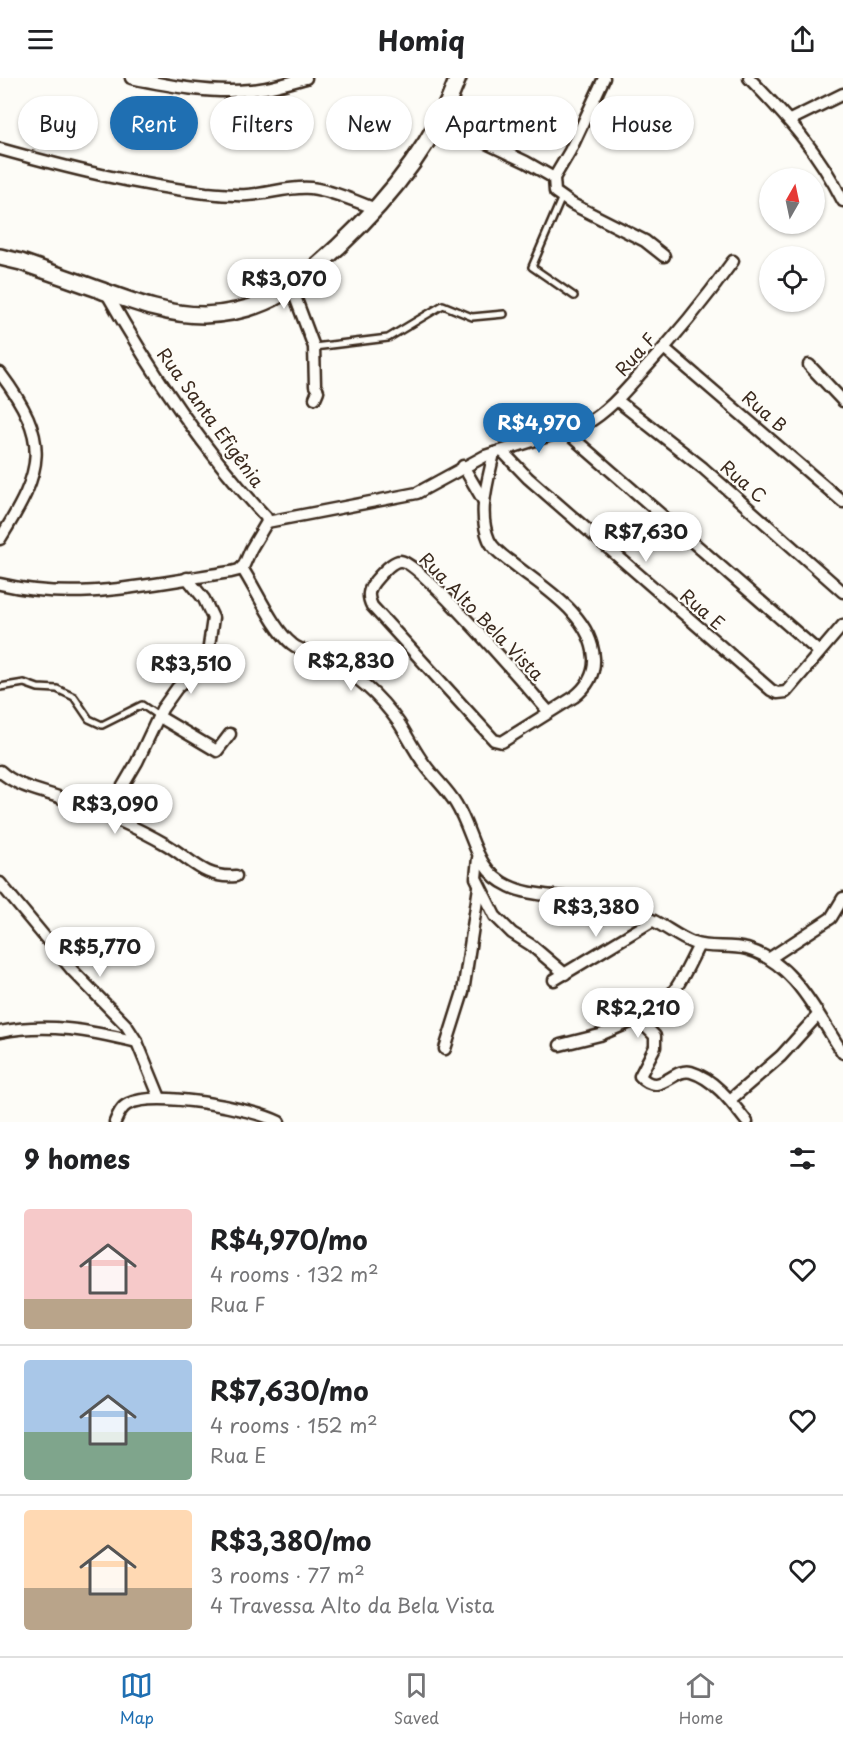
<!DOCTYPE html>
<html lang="en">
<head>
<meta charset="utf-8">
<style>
	:root { --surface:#fff; --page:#f6f6f6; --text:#202124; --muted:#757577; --line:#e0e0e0; --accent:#1f6fb2 }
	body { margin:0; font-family:"Playpen Sans",sans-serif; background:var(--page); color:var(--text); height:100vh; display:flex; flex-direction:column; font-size:22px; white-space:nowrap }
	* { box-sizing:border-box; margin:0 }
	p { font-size:20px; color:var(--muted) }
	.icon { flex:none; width:33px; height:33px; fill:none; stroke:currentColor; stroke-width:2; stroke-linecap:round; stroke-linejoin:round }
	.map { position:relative; height:1044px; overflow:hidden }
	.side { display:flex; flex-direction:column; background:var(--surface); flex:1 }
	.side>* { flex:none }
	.top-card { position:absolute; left:18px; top:18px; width:807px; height:54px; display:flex; gap:12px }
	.needle { width:39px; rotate:9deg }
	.fabs { position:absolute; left:759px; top:90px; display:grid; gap:12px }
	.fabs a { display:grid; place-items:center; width:66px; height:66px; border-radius:50%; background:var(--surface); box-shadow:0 2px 4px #0004; font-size:30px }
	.price { position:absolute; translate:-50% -51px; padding:0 14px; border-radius:21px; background:#fff; color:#222; font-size:20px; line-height:39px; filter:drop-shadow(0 2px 3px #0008) }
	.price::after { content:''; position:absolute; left:50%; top:36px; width:18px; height:14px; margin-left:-9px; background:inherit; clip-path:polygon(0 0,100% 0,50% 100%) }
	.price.selected { background:var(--accent); color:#fff }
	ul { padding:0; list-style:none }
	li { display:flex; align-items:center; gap:18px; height:150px; padding:0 24px }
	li+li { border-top:2px solid var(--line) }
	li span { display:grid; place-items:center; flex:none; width:168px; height:120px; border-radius:6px; color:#555 }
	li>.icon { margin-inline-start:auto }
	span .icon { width:72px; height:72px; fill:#fffc; stroke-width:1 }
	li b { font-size:26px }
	h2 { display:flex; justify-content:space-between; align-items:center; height:72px; padding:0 24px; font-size:26px }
	.chip { padding:0 21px; border-radius:27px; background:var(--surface); box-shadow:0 2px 4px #0004; font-size:21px; line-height:54px }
	.chip.selected { background:var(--accent); color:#fff }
	header { display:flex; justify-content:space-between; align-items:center; height:78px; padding:0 24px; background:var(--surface); font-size:27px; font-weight:700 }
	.tabs { display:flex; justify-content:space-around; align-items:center; height:84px; border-top:2px solid var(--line); background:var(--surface); font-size:16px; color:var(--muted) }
	.tabs a { display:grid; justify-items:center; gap:3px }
	.tabs .selected { color:var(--accent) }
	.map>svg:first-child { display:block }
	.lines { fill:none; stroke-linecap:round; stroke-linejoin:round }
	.lane-casing { stroke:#3b2a1e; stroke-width:10 }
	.street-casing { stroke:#3b2a1e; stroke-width:15 }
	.secondary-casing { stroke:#3b2a1e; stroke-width:20 }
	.lane { stroke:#fdfcf7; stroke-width:5 }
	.street { stroke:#fdfcf7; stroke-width:10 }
	.secondary { stroke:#fdfcf7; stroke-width:15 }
	.labels { text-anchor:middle; stroke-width:4.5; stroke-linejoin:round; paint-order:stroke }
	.street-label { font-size:18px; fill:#3b2a1e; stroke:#fdfcf7 }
</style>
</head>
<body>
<header><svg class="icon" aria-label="menu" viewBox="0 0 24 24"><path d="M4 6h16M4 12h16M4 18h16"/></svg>Homiq<svg class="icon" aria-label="share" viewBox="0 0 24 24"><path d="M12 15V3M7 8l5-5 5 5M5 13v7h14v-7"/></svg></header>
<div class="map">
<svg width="843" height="1044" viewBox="0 0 843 1044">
	<rect width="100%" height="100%" fill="#fdfcf7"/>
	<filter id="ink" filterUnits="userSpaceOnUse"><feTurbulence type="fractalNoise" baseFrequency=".0167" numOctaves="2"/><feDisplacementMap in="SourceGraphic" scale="12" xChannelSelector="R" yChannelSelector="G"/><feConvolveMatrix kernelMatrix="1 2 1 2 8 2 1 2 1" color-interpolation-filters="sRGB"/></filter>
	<g filter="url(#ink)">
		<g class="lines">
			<!-- lane casing -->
			<g class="lane-casing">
				<g id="lane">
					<polyline points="562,119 532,189 574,218"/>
					<polyline points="314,269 388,260 443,227 472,239 504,236"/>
					<polyline points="0,609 24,605 38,610 57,611 74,619 89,641 102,647 142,627 158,638"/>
				</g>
			</g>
			<!-- street casing -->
			<g class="street-casing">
				<g id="street">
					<path d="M131,0c39,8 80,16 120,12 18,-1 37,-7 55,-12"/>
					<polyline points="604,0 570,73 554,100 555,114 572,126 645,163 664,178"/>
					<path d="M749,0c38,39 69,73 94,123"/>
					<polyline points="790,42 843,16"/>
					<polyline points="440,43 526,84 554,100"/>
					<path d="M0,71c68,19 136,36 206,44 13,1 28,3 41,2 22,-1 42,-9 64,-7 22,3 44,13 65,21"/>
					<polyline points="291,208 314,269 315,308 318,313 315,320"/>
					<polyline points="664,270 843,424"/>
					<polyline points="809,287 843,323"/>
					<path d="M0,295c51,68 44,96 0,166"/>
					<polyline points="618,323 703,390 843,514"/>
					<polyline points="565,353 819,574"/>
					<polyline points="502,373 528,400 771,612 777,615 786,614 843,547"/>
					<path d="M494,375c-6,28 -17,59 -5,87 5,11 17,18 26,25 30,24 76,50 79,93 1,17 -7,29 -20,39l-72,45 -8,-2 -122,-134c-5,-10 -4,-16 3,-25 5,-6 17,-20 25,-20 19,-1 130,130 149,151"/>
					<polyline points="463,388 483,422"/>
					<path d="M267,444l150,-29 68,-37 101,-32c24,-14 39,-33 57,-53 33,-35 62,-71 90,-110"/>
					<path d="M242,490c14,21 31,61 50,76 9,8 22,8 33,14 29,15 55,38 74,65 9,14 16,29 26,42 10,14 23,25 31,39 18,29 18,66 53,82 20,10 52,9 75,15 23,6 49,10 70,20 13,7 26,17 39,22 15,6 37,1 54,6 49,14 70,66 96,104"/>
					<path d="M0,506c81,19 151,-1 231,-12l8,-2 5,-5 7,-16 16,-27 -1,-5c-63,-67 -115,-145 -160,-225"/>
					<polyline points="158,638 217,673 230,656"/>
					<path d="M0,693c18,17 44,20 67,29 34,12 69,27 100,45 25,15 38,34 69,31"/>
					<polyline points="106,737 137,684 162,631 177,610 207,582 213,540 204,521 187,500"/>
					<polyline points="478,780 476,800 495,838 512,855 531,867 565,896"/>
					<polyline points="0,805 73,893 126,947 137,964 160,1020"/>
					<path d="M699,867c-9,17 -16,35 -28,50 -10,11 -25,16 -25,32l9,9v11l-15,29c20,22 33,-9 51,-4 24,7 42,32 56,50"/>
					<polyline points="770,880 831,840 843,820"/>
					<polyline points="554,902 652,843"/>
					<path d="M0,954c47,-10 92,-1 137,10"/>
					<polyline points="560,967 600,957 649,936"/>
					<polyline points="445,971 463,914 479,809"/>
					<polyline points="730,1022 781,978 818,937"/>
					<path d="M115,1044c3,-7 6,-15 13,-18 27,-14 124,4 151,18"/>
				</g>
			</g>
			<!-- secondary casing -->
			<g class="secondary-casing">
				<path id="secondary" d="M0,179l21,5c28,10 55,19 82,29 33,12 65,24 101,24 27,-1 55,-8 78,-22 21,-13 38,-30 56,-46 51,-48 96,-103 120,-169"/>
			</g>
			<!-- lane -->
			<use href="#lane" class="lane"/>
			<!-- street -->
			<use href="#street" class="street"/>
			<!-- secondary -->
			<use href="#secondary" class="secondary"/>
		</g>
	</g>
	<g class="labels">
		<!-- street labels -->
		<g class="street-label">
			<text transform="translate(636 277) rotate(-48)" y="6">Rua F</text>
			<text transform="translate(764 334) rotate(41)" y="6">Rua B</text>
			<text transform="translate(210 340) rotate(54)" y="6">Rua Santa Efigênia</text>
			<text transform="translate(743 404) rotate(41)" y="6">Rua C</text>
			<text transform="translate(702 532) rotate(41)" y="6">Rua E</text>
			<text transform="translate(481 539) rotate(46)" y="6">Rua Alto Bela Vista</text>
		</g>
	</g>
</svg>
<div class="fabs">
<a><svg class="needle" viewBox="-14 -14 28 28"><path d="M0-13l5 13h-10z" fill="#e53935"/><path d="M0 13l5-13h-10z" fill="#757577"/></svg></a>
<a><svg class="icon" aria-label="locate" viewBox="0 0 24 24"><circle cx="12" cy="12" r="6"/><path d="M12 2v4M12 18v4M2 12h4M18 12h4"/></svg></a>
</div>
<b class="price" style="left:284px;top:232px">R$3,070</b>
<b class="price selected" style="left:539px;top:376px">R$4,970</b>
<b class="price" style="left:646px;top:485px">R$7,630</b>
<b class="price" style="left:351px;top:614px">R$2,830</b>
<b class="price" style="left:191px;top:617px">R$3,510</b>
<b class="price" style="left:115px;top:757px">R$3,090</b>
<b class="price" style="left:596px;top:860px">R$3,380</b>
<b class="price" style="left:100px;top:900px">R$5,770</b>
<b class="price" style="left:638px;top:961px">R$2,210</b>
<div class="top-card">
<a class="chip">Buy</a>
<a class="chip selected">Rent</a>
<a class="chip">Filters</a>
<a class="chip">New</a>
<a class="chip">Apartment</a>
<a class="chip">House</a>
</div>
</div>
<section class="side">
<h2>9 homes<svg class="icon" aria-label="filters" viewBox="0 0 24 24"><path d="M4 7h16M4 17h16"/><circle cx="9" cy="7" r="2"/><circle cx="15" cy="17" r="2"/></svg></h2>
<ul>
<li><span style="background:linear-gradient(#f6c9c9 75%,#b9a48a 0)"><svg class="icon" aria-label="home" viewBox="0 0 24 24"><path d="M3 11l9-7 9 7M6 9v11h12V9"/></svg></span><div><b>R$4,970/mo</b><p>4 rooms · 132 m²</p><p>Rua F</p></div><svg class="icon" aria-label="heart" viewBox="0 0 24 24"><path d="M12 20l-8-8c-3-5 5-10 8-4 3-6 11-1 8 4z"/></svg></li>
<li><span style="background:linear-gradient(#a9c7e8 60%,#7fa58c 0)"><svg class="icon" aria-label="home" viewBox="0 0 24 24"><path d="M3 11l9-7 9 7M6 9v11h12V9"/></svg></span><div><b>R$7,630/mo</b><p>4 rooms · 152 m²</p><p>Rua E</p></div><svg class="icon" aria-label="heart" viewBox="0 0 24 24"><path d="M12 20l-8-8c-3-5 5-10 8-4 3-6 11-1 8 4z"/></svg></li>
<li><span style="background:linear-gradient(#ffd9b3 65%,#b9a48a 0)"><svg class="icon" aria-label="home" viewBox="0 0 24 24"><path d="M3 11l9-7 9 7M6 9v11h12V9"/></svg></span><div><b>R$3,380/mo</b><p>3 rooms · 77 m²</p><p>4 Travessa Alto da Bela Vista</p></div><svg class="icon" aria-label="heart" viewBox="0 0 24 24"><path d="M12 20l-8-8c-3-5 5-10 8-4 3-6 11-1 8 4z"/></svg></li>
</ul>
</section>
<nav class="tabs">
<a class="selected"><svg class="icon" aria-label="map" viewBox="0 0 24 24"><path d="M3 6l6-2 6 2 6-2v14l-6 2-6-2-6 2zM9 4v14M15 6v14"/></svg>Map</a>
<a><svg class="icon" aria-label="saved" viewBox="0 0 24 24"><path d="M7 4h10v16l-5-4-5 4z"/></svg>Saved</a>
<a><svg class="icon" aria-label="home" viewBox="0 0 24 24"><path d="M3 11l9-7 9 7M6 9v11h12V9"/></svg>Home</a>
</nav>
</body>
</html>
